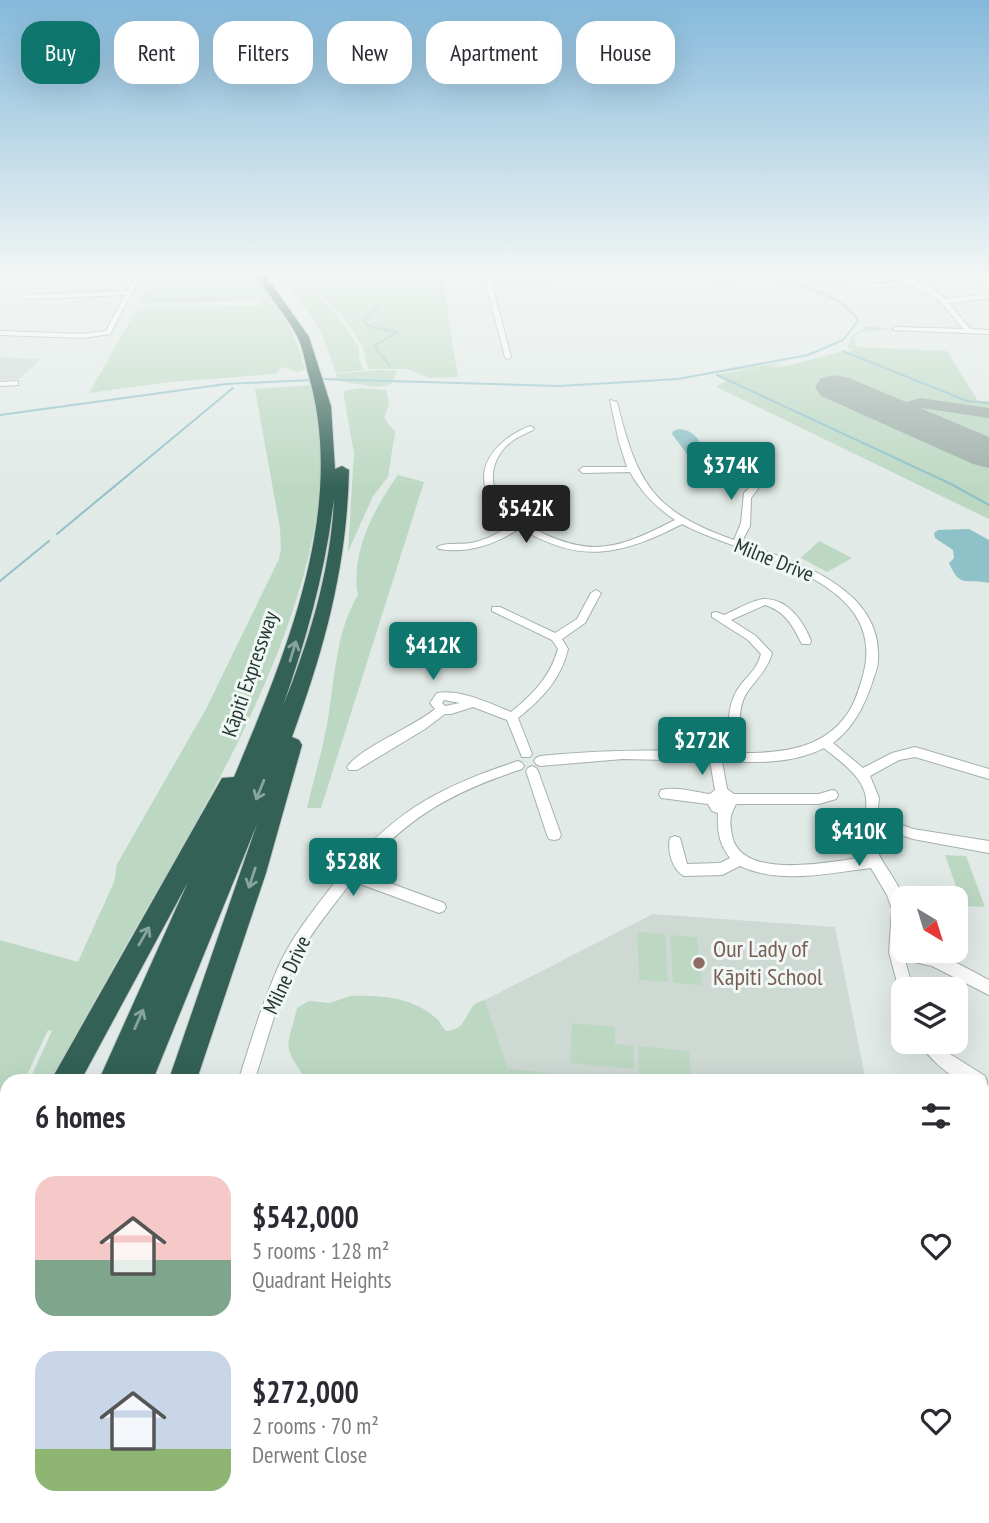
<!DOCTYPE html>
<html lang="en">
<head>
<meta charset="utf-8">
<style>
	:root { --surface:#fff; --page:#f2f2f3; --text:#2b2b33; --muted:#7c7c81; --accent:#0f766e }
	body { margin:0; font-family:"PT Sans Narrow",sans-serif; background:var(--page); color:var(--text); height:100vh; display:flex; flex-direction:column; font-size:26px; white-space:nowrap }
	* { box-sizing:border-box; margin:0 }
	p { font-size:23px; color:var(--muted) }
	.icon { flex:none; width:38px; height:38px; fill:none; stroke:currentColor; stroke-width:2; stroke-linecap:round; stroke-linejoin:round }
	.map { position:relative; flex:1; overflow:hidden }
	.panel { position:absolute; left:0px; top:1074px; width:990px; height:450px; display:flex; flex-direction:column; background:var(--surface); border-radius:21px 21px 0 0; box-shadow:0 7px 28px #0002 }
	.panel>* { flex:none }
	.banner { position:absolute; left:21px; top:21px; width:948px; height:63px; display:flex; gap:14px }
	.needle { width:46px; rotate:142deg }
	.tools { position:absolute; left:891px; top:886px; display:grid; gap:14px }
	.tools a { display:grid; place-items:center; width:77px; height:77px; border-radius:14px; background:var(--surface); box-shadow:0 7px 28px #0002; font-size:35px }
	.price { position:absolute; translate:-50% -60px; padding:0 16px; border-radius:7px; background:var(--accent); color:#fff; font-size:23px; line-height:46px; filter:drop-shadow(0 2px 4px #0008) }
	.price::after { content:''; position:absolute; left:50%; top:42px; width:21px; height:16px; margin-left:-10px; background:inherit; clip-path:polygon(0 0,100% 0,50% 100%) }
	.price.on { background:#222; color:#fff }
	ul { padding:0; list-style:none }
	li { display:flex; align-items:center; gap:21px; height:175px; padding:0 35px }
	li span { display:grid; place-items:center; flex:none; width:196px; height:140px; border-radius:21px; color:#555 }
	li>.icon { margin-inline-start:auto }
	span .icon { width:84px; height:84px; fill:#fffc; stroke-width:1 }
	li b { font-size:30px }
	h2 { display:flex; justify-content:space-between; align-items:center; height:84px; padding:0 35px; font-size:30px }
	.tag { padding:0 24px; border-radius:21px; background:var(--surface); box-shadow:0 7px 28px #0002; font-size:24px; line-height:63px }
	.tag.on { background:var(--accent); color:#fff }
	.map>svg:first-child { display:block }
	.built { fill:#cfd9d4 }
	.green { fill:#bcd8c3 }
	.water { fill:#8fc1c8 }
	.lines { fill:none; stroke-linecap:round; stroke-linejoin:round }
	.stream { stroke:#8fc1c8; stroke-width:2 }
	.taxiway { fill:#a0afaa; fill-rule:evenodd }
	.runway { fill:#a0afaa; fill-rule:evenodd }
	.minor-casing { stroke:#a4b1ac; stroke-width:2 }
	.secondary-casing { stroke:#a1b4ad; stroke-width:2 }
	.motorway-casing { stroke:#c1c7c6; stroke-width:2 }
	.minor { fill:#fff; fill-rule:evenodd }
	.secondary { fill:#fff; fill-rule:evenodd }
	.motorway { fill:#336156; fill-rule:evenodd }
	.oneway { stroke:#88a49d }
	.education-dot { fill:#8d6e63; stroke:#f1f7f4; stroke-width:2.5 }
	.labels { text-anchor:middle; stroke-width:6; stroke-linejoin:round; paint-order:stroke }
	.street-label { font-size:21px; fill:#233832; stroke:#f1f7f4 }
	.near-education-label { font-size:24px; fill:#785e54; stroke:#f1f7f4; text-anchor:start }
</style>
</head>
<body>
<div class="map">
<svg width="989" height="1523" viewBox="0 0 989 1523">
	<rect width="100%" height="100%" fill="#e1eae6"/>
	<!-- built -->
	<g class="built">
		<polygon points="844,351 970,401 989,402 989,519 717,387 720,383"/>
		<polygon points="0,357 41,359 19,379 0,380"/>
		<polygon points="653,914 835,927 866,1081 512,1081 485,1000"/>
		<polygon points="984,1155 989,1155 989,1523 734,1523 718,1517 984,1517"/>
		<polygon points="228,1517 565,1517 565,1523 233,1523"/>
	</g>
	<!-- green -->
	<g class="green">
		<path d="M163,276h91c25,25 43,60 51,94l-7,2 -16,-5 -7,7 -105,8 -81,11 45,-79 11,-5 116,-4 -2,-10 -3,6 -116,2 11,-22z"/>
		<polygon points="279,276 298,276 320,296 343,323 359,348 359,360 364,370 336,373 323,336 308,311"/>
		<path d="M300,276h142l16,101 -29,1 -22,-9h-38c-5,-8 -3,-13 -6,-21 -14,-29 -38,-52 -63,-72z"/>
		<polygon points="867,326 890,329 861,332 854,336 857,347 947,351 978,401 989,402 989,441 847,381 821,393 835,398 832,401 849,408 855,407 989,466 989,519 717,387 726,381 715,375 758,368 714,373 777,363 780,364 768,367 787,366 844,351 853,351 847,347 852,336"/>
		<polygon points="377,370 397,371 391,384 378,387 338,381 346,379 337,378 336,374"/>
		<path d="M313,385c43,166 -87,386 -167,525 -33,57 -64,114 -96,171h-21l23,-50 -4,-1 -24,51 -17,1v19l-7,3v-164l78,22 36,-80 3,-18 89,-155 73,-150 2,-11 -1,-20 -25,-139z"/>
		<polygon points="362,388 386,390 389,404 384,418 395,432 388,477 373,496 348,552 354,453 343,391"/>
		<path d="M398,475l26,7 -103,326h-14c6,-26 14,-52 19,-78 9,-46 8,-95 32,-135 -8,-41 16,-87 40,-120z"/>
		<polygon points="819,541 852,558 827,572 801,558"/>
		<polygon points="945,855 966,856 985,907 963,906"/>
		<polygon points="637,932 665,934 668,982 639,980"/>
		<polygon points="670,935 697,937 702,985 673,983"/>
		<path d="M350,996c31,-1 62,1 86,22 4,3 6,9 10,13 18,0 19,-16 28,-26 3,-3 8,-4 11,-5l23,69 126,12h-327c-26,-39 -20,-30 -10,-73l12,-7 21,2z"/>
		<polygon points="572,1023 615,1027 615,1044 633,1046 634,1069 570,1063"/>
		<polygon points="638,1046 689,1051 691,1081 673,1081 670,1079 669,1081 645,1081 645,1076 639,1076"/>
	</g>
	<!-- water -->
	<g class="water">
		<path d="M679,429c17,1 23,15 27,27l28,18 -27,3 -5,-3 -30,-40 1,-3z"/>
		<path d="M969,529l20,11v43c-22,-5 -29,6 -40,-20l5,-5 -1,-8 -18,-12 -1,-5 4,-3z"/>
	</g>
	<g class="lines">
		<!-- stream -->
		<g class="stream">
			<polyline points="375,304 379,308 366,316 364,322 371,327 398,332 374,346 390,366"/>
			<polyline points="843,351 967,401 989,403"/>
			<polyline points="717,375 951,484 989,505"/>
			<path d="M321,379l238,7 119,-7 130,-24 35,-15 15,-19c-16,-29 -60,-33 -88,-45"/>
			<polyline points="0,415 226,384 311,380"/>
			<polyline points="57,534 233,388"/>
			<polyline points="0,581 49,541"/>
		</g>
		<!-- taxiway -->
		<polygon class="taxiway" points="920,398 989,408 989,418 921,408 893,417 884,412 887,408"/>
		<!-- runway -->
		<polygon class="runway" points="835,375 849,378 989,437 989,468 973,464 821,396 815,387 821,378"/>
		<!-- minor casing -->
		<g class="minor-casing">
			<g id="minor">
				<polygon points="135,276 141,276 110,334 83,338 0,335 0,331 83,334 106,331 125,295 26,299 23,297 26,295 127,291"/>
				<polygon points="484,276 490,277 584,276 581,278 491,281 511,357 508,359 505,357"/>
				<polygon points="710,276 717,276 728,281 723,282"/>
				<path d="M812,276h8l33,9 50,-3 -13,-6c19,-1 42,12 56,23l43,-5v4l-40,5 21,26 19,1v4l-95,-4 -1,-1 3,-2 67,2 -21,-26 -16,-11 -15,-7 -58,4z"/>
				<polygon points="968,276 976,276 989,279 989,283"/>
				<polygon points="18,381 18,385 0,386 0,382"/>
				<path d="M610,400l7,2c20,81 35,109 117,138l7,-17 3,-30 9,-9h6l1,2 -9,12 -1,28 -9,17c54,18 142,45 137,117 0,7 -3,14 -5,20 -8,25 -19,47 -40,63l30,25 29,-15 23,-6 74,22v10l-74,-22 -16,3 -29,16 9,22 -2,18 36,13 76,12v12l-76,-14 -38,-13c-5,30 18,44 27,69 4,14 1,40 1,55 36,0 55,14 86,30v15l-57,-29 -27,-6 8,29h-10v6l-3,-1 -11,-42 3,-43 -5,-14 -16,-27c-43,5 -90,17 -131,-2l-18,9 -38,1c-12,-6 -17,-26 -14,-38l5,-2 5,2 7,26 33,-1 10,-5c-11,-14 -13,-27 -12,-45l-6,-2 -4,-7 -47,-6 -2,-4 2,-4c16,-4 33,2 49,4l5,-4 -5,-29 -87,-2 -83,7 -4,-2 -2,-3 2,-3 4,-2c64,-7 128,-6 191,-4 -3,-25 -6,-49 12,-70 8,-9 15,-16 18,-28l-13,-14 -36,-23v-4l4,-1 8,3c10,-4 30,-16 41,-16 23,0 39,23 46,42l-1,3h-8c-9,-18 -17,-33 -37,-39l-34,15 25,16 16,17c-4,16 -15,25 -24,38 -13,18 -7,42 -4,62 41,0 84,-5 107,-45 5,-9 8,-19 11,-29 32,-103 -118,-121 -180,-155 -60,31 -102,41 -162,4 -24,16 -52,26 -81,21l-2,-2c9,-5 23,-2 34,-4 16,-3 29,-11 42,-19 -10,-10 -19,-18 -25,-30 -15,-32 16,-58 42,-68l4,2 -1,2c-11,5 -24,11 -31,21 -38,52 51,96 93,96 28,0 56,-15 80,-27 -19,-13 -34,-28 -45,-48l-47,1 -4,-3 4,-3h44l-8,-25zM824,748c19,16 46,32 42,61 -3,18 -8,30 0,48 -33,4 -126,25 -134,-22 -3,-15 -2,-19 4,-31h83l17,-5 2,-4 -2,-4 -4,-1 -13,4h-85l-7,-5 -5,-28c34,2 70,3 102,-13z"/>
				<path d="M596,590l5,3 -16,30 -23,16 6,10c-7,30 -26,50 -50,69l14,36 -2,3h-8l-15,-37 -34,-13 -22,7h-6l-20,15 -68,41h-8l-2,-3c14,-20 65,-39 88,-58l-5,-6 7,-10c23,-4 52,10 74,19 22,-18 39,-35 47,-63l-6,-9 -60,-29v-4h8l55,26 22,-14 14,-26zM444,700l16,3 -15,3 -3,-3z"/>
				<path d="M518,761l4,2 2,3 -2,3c-70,23 -113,47 -162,103l84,31 2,4 -2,4 -5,2 -87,-32c-17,23 -37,46 -51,71 -22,41 -33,86 -47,130h-16c13,-41 25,-82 43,-121 13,-26 30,-48 48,-71 58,-73 100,-100 189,-129z"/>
				<polygon points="532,766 536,768 538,771 561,835 559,839 554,840 549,839 547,835 526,771 528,768"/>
				<path d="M919,1041h19l12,13 35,22 2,6 -2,6 -1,-6c-6,0 -12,0 -18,0 -15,-3 -41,-27 -47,-41z"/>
				<rect x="566" y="1517" width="22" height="6"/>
			</g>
		</g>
		<!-- secondary casing -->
		<g class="secondary-casing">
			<g id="secondary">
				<polygon points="0,1466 7,1469 7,1497 0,1494"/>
				<polygon points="67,1517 104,1517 106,1523 69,1523"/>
			</g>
		</g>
		<!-- motorway casing -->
		<g class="motorway-casing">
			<g id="motorway">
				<path d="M256,276h10l43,61 22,69 4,63 7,-3 7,4c-2,96 -24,177 -57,267l7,3 3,5 -36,128 -70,209h-28l89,-258 -105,258h-54l90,-200 -108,200h-30l172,-304 12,-1c52,-124 114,-269 74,-404 -3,-11 -5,-25 -10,-35 -11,-22 -29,-42 -42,-62zM334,499c-3,71 -25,142 -51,207 24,-69 42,-133 51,-207z"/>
				<polygon points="7,1176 7,1217 0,1219 0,1179"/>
				<polygon points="7,1301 7,1348 0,1351 0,1304"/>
				<polygon points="7,1376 7,1426 0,1429 0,1379"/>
				<polygon points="12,1517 50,1517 48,1523 10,1523"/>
			</g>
		</g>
		<!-- minor -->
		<use href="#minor" class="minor"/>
		<!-- secondary -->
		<use href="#secondary" class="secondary"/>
		<!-- motorway -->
		<use href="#motorway" class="motorway"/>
	</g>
	<!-- one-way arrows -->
	<defs><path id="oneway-shaft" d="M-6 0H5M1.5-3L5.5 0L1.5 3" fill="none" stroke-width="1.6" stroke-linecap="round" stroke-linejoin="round" transform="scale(1.75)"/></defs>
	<g class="oneway">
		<use href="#oneway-shaft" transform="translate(293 651) rotate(-73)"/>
		<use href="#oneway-shaft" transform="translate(260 790) rotate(112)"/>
		<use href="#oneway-shaft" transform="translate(252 878) rotate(108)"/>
		<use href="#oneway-shaft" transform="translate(144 936) rotate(-60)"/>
		<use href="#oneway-shaft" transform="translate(139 1019) rotate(-66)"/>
	</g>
	<!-- sky -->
	<linearGradient id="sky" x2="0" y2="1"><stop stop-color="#84b9db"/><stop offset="0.56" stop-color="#f2f6f4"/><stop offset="1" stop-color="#f2f6f4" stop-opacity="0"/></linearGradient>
	<rect width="989" height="489" fill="url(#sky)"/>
	<!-- markers -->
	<circle class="education-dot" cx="699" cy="963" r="7"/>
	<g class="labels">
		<!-- street labels -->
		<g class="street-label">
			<text transform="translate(774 560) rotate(22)" y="7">Milne Drive</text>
			<text transform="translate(250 674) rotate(-71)" y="7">Kāpiti Expressway</text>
			<text transform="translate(287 975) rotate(-65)" y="7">Milne Drive</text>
		</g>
		<!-- near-education labels -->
		<g class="near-education-label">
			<text x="713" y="957">Our Lady of<tspan x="713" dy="28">Kāpiti School</tspan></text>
		</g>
	</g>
</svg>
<div class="tools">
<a><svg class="needle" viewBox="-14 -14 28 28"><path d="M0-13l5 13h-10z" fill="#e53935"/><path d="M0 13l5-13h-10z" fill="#7c7c81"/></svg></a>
<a><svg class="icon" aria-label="layers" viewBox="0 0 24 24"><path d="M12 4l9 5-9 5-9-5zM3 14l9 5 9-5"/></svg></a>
</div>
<b class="price" style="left:731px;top:502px">$374K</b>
<b class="price on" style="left:526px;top:545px">$542K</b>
<b class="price" style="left:433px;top:682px">$412K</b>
<b class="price" style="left:702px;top:777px">$272K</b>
<b class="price" style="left:859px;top:868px">$410K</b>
<b class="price" style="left:353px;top:898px">$528K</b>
<div class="banner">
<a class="tag on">Buy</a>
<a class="tag">Rent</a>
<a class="tag">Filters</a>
<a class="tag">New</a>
<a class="tag">Apartment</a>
<a class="tag">House</a>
</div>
<section class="panel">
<h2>6 homes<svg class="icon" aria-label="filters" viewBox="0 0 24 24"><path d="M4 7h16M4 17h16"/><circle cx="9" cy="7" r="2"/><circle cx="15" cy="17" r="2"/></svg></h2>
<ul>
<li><span style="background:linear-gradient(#f6c9c9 60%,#7fa58c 0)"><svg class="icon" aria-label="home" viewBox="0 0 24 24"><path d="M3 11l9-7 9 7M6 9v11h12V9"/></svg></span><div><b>$542,000</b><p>5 rooms · 128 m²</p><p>Quadrant Heights</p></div><svg class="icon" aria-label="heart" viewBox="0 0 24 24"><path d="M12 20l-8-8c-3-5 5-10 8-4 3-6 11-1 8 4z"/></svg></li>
<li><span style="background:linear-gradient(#c9d6e8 70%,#8fb573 0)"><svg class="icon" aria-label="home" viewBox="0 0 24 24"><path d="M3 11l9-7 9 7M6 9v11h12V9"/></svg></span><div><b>$272,000</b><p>2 rooms · 70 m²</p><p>Derwent Close</p></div><svg class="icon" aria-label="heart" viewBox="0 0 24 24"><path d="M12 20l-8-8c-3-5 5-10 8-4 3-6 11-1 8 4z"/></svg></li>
</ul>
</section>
</div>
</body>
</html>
